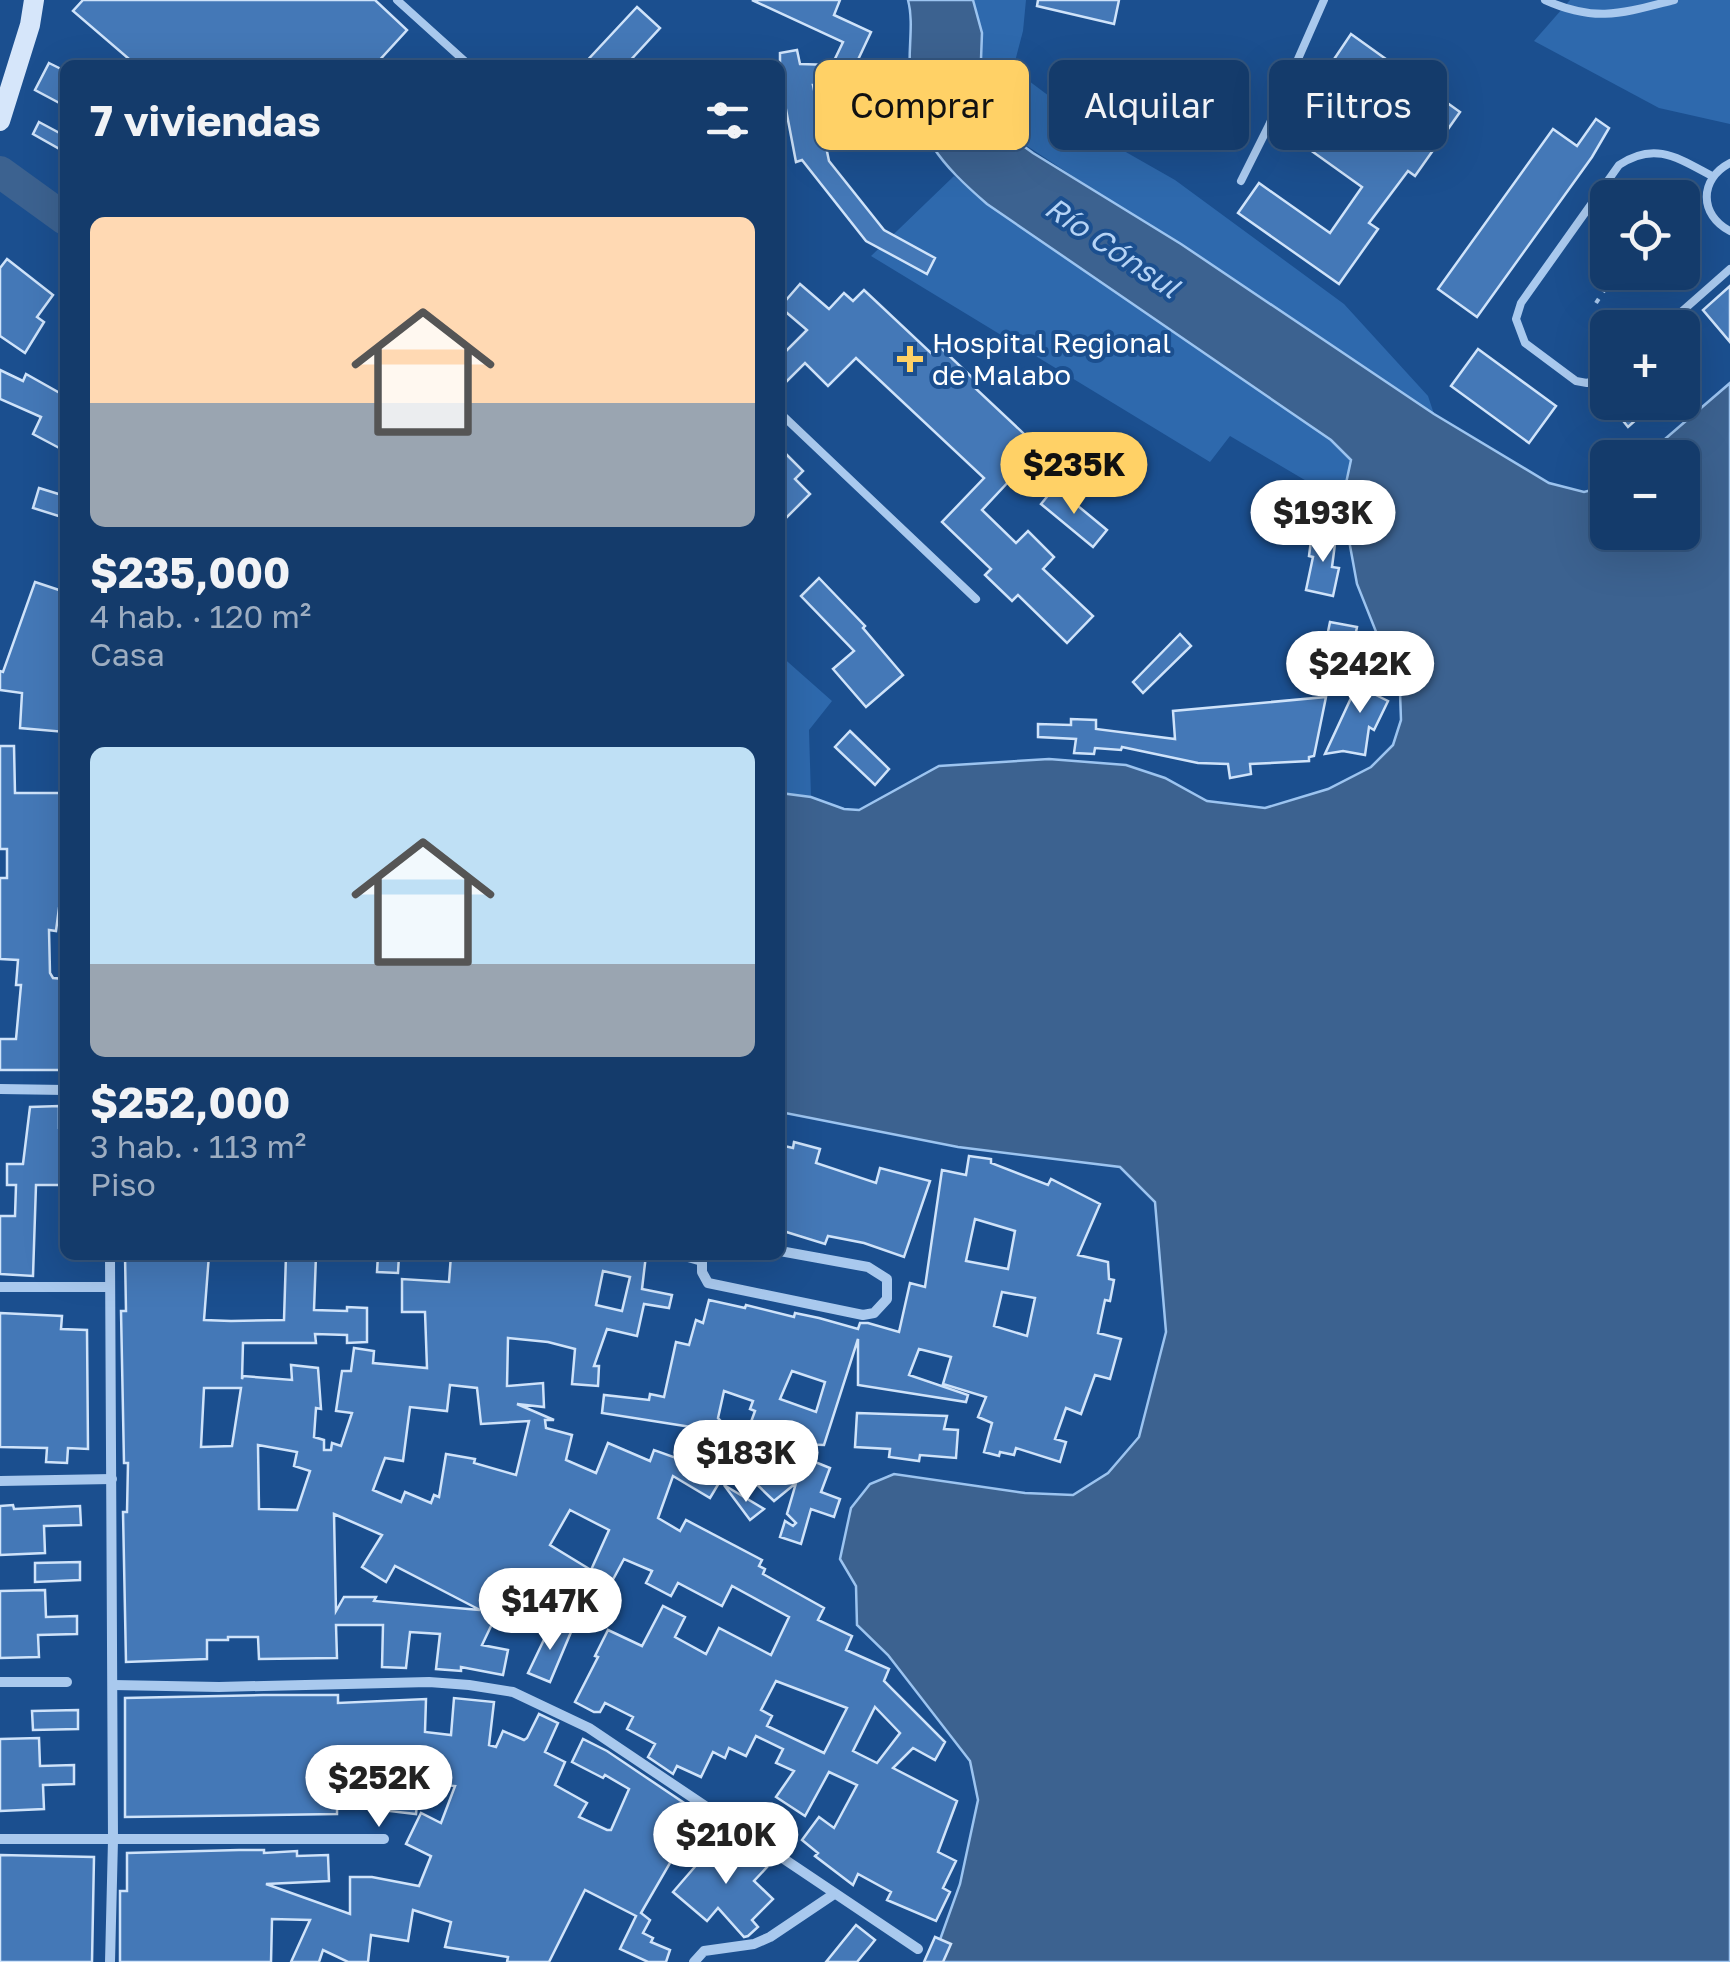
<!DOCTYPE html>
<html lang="es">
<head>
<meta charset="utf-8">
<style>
	:root { --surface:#143b6b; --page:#214673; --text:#f1f3f6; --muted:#9dadc1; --line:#33557e; --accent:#ffd166 }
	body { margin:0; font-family:"Golos Text",sans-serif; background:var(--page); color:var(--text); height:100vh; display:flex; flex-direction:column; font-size:38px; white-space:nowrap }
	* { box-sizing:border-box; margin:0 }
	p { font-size:32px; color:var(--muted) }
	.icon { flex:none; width:55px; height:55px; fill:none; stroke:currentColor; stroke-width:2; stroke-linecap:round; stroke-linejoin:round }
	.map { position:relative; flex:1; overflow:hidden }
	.panel { position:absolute; left:60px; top:60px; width:725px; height:1200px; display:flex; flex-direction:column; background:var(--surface); border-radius:15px; box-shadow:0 10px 40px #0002,0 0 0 2px var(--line) }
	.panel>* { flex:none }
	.guide { position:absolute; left:815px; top:60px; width:765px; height:90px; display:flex; gap:20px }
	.controls { position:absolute; left:1590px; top:180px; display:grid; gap:20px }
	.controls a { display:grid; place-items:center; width:110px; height:110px; border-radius:15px; background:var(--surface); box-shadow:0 10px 40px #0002,0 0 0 2px var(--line); font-size:50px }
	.price { position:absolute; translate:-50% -85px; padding:0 22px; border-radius:35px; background:#fff; color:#222; font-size:32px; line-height:65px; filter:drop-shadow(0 2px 5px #0008) }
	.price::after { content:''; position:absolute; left:50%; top:60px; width:30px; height:22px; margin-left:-15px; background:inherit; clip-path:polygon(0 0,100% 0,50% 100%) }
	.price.current { background:var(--accent); color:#111 }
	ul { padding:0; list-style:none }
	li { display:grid; align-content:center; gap:20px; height:530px; padding:0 30px }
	li span { display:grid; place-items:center; height:310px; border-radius:15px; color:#555 }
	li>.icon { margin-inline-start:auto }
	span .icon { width:180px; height:180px; fill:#fffc; stroke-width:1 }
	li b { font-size:42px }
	h2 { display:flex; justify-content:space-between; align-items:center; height:120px; padding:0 30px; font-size:42px }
	.chip { padding:0 35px; border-radius:15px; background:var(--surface); box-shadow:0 10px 40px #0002,0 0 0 2px var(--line); font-size:35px; line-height:90px }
	.chip.current { background:var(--accent); color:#111 }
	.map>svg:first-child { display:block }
	.green { fill:#2e69ad }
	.water { fill:#3c6290; stroke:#9cc4f0; stroke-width:2.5 }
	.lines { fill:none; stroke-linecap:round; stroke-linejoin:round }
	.river { stroke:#3c6290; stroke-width:32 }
	.building { fill:#4478b7; stroke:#cfe3fa; stroke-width:2.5; fill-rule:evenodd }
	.path { stroke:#a9c9ee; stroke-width:4; stroke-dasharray:5 8; stroke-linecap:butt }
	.service { stroke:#a9c9ee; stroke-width:8 }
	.minor { stroke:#a9c9ee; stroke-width:10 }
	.secondary { stroke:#d6e6fa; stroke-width:20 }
	.poi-dot { fill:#ffd166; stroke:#1b4f8f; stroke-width:4 }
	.labels { text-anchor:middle; stroke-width:8; stroke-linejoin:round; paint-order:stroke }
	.poi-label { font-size:28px; fill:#fff; stroke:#1b4f8f; text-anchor:start }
	.water-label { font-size:30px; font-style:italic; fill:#b5d3f5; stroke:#1b4f8f }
</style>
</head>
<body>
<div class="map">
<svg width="1730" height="1962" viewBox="0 0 1730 1962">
	<rect width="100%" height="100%" fill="#1b4f8f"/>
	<!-- green -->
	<g class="green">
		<polygon points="973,0 1026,0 1023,31 1013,69 1117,147 1175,180 1344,304 1428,396 1434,414 989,121 980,86 982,33"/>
		<polygon points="1570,0 1730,0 1730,124 1659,108 1534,41"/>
		<polygon points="954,176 987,204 1331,440 1351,461 1342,502 1230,436 1210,462 871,256"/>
		<polygon points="780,655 832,701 809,730 811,797 780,793"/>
	</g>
	<!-- water -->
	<path class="water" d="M908,0h65l9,33 -2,53 9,35 44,32 148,91 253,170 115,69 35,9 23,-6 1,46h74v-74l-38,-1 86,-74v1579h-798l28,-78 18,-84 -8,-39 -82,-106 -31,-30 -1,-39 -16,-27 11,-51 19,-24 24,-10 131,19 48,2 35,-22 31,-36 27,-105 -11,-130 -35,-35 -162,-20 -178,-35v-319l31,4 33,12 15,1 80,-44 110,-7 77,6 39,13 42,23 58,7 63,-19 43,-22 22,-22 8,-25 -1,-28 -43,-108 -15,-82 9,-42 -20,-20 -344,-236c-46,-40 -72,-68 -77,-132 -2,-24 4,-49 -2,-72z"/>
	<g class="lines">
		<!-- river -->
		<polyline class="river" points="0,172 65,219"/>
	</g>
	<!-- building -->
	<g class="building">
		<polygon points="83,0 375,0 407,30 375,65 136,65 73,11"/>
		<polygon points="752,0 840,0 834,15 871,32 856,64 874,71 869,87 813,85 829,161 884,230 935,258 927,274 866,241 802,160 796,162 780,78 780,53 797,50 800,64 832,65 843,42"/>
		<polygon points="1038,0 1119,0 1114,24 1037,6"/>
		<polygon points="637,7 660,28 626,65 583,65"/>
		<polygon points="1351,34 1460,112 1415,176 1408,171 1369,223 1378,229 1339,284 1238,213 1259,183 1330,233 1362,187 1285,132"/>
		<polygon points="49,63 65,71 65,106 35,90"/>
		<polygon points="1596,119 1609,128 1592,157 1477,317 1438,289 1553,129 1577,146"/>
		<polygon points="39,122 65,136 65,152 33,134"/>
		<polygon points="7,259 53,295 37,317 44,322 25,353 0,336 0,268"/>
		<polygon points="800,284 829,309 844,293 853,301 864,290 932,354 939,346 978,383 974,387 1038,447 1029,457 1035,463 1016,484 1011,479 982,510 1016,543 1028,531 1054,557 1043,569 1093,616 1067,643 1018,595 1012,601 985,575 991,569 942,522 984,478 856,358 828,386 805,363 780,388 780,357 807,330 780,307"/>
		<polygon points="1730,286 1730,342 1703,310"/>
		<polygon points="1478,349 1556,406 1529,443 1451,386"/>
		<polygon points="0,370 23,381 26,374 65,396 65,451 33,434 41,417 0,399"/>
		<polygon points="1608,402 1656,402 1628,427"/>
		<polygon points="780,448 803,471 795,479 810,494 780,524"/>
		<polygon points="1055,487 1107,530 1093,547 1041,504"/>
		<polygon points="39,488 65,496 65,518 33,508"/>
		<polygon points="1312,533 1336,536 1332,567 1339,568 1333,596 1306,590 1313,557 1309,556"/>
		<polygon points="819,578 865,626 863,628 903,675 866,707 833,669 854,651 801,596"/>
		<polygon points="35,582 65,592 65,732 20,728 22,693 0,690 0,671 3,672"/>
		<polygon points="1330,622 1357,627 1351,657 1324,651"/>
		<polygon points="1180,634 1191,646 1143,693 1133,682"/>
		<polygon points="1365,668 1385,677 1376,695 1388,701 1374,730 1369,727 1365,755 1343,751 1325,754"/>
		<polygon points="1326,697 1314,756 1309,757 1309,761 1250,764 1251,774 1230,778 1228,764 1198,763 1122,747 1121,750 1095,748 1094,754 1074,753 1076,739 1038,737 1038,724 1071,725 1071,719 1096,720 1096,729 1175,739 1173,711"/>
		<polygon points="850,731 889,769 875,785 835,747"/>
		<polygon points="0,746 14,746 15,793 65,793 65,908 59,908 56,931 49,930 50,973 53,978 65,979 65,1070 0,1070 0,1039 16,1039 21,985 16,985 18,960 0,959 0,878 7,878 7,849 0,849"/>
		<polygon points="59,1106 59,1128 64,1129 61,1185 36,1185 33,1276 0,1274 0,1216 15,1216 16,1185 7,1185 7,1164 23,1164 30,1107"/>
		<polygon points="794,1142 820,1149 816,1163 876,1183 880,1168 930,1181 904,1257 864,1243 828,1236 825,1244 780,1230 780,1145 793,1148"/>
		<path d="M969,1156l22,3v4l57,22 3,-6 49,25 -22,51 30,7 1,17 5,1 -4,21 -5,-1 -7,33 23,6 -11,40 -15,-4 -14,39 -15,-6 -11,31 11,3 -6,20 -44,-14 -2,7 -14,-3 -1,4 -15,-4 8,-29 -14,-6 8,-20 -43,-13 8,-27 -32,-8 -10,26 59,20 -2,7 -108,-17v-46l-34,106 -56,-2 62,25 -9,24 19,7 -6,18 -23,-8 -10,35 -21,-7 5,-16 8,5 3,-3 -9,-9 9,-31 -22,18 -62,-60 -14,29 21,13 -9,15 -37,-22 -15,42 22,13 6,-11 76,40 -3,6 6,3 -2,5 61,34 -6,12 34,16 -6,14 43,19 -5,12 61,61 -10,18 -22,-12 -20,20 64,33 -19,51 18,9 -13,27 7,4 -14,29 -49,-21 4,-8 -33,-18 -5,11 -38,-29 3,-3 -16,-13 17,-23 15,11 23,-43 -28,-13 -24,44 -29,-19 18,-26 -18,-8 7,-14 -27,-13 -10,20 -17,-8 -4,10 -12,-6 -12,25 -24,-11 -4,8 -25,-17 7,-13 -28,-15 6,-12 -28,-14 -5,9h-6l-19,-10 23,-45 -3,-1 13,-26 34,16 21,-40 22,11 -10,20 31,17 13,-26 52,27 18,-38 -57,-31 -10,20 -44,-23 -7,13 -25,-13 6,-12 -28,-12 -29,54 -59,-35 -18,32 -15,-9 -21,44 26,5 -5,25 -42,-8v4l-25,-2 4,-35 -30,-2 -4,36 -24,-1 1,-42h-47l1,33 -78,1 -1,-22h-30v3h-21v19l-81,3 -3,-150h4l1,-49h-4l-3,-152h5l-1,-56h84l-5,65 27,1 53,-1 2,-65h30l-2,55 33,1v-4l20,1v34l-20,1v-8l-32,-1 1,9h-73l-1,36 1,-3 49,4 -1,-15 27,3 3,41 -5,-1 -2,29 10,3v10h7l1,-7 9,3 11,-33 -16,-2 6,-40h9l3,-23 20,3 -1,12 54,5 -2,-56h-23v-33l47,3 2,-27h195l-4,34 30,6 -3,13 -25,-4 -7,32 -30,-7 -13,37h5l-1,20 -26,-2 3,-35 -27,-7 -40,-4 -1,48 36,-3 1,24 -27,-3 37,16h-9l1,8 26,7 -6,25 30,13 12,-30 42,18 4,-11 22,8 15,-31 -89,-14 2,-18 45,5 1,-6 14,3 12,-55 13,3 7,-25 7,3 6,-23 36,8 1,-3 48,12 1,-4 24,5 39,11 2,-6h8l31,9 11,-49 15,4 17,-117 24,5zM975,1219l40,12 -7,38 -42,-8zM603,1271l27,6 -8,34 -26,-6zM1002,1292l33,6 -8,38 -33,-10zM792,1371l33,11 -9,30 -36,-13zM450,1385l27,3 4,36 48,-3 -13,54 -42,-12 1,-4 -29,-5 -7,43 -5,-2 -3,8 -26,-11 -4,10 -28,-12 12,-32 18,3 7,-54 37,4zM204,1388h37l-9,58 -31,1zM724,1391l29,10 -3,8 5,2 -12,33 -25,-26zM258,1445l39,7 -3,14 16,5 -13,39 -38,-1zM570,1510l39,20 -18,40 -41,-25zM334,1514l48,21 -20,32 24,15 9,-16 85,44 -106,-9 2,-4h-32l-8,14zM776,1681l71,27 -23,45 -57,-27 5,-10 -11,-6zM875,1707l25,26 -23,30 -24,-12z"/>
		<polygon points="378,1255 399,1255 398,1273 377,1272"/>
		<polygon points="0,1313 62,1316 61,1329 87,1330 88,1449 68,1448 67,1463 46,1462 47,1448 0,1447"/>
		<polygon points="857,1413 947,1416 944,1429 958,1430 956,1458 920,1455 919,1461 889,1457 890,1449 855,1447"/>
		<polygon points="724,1485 764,1509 750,1520"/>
		<polygon points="13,1505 14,1509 80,1506 81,1525 44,1526 45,1553 0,1555 0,1506"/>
		<polygon points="80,1562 80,1580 35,1582 35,1563"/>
		<polygon points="45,1590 46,1617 77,1616 77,1634 38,1635 39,1657 0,1658 0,1591"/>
		<polygon points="552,1623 571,1632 550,1682 528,1673"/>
		<polygon points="263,1695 338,1695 338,1703 426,1699 425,1732 451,1735 454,1698 494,1702 489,1745 496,1747 503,1731 524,1740 527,1738 539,1714 558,1723 545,1752 565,1762 555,1785 587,1803 579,1817 607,1830 611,1830 629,1789 605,1775 603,1778 572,1762 583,1739 607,1751 699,1813 641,1913 650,1920 643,1933 653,1938 651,1942 670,1950 666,1962 648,1962 620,1949 636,1916 585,1890 549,1962 507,1962 508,1957 445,1947 451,1922 413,1910 408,1941 371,1935 368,1962 348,1962 323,1950 319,1962 291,1962 310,1920 272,1919 271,1962 120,1962 120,1891 127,1891 127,1853 239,1850 264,1850 264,1853 297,1851 297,1856 328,1855 329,1881 266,1884 350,1914 350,1877 372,1877 419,1886 431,1856 406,1844 421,1813 441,1823 455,1786 419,1783 416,1814 389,1811 389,1759 338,1761 337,1814 125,1817 125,1698"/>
		<polygon points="78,1710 78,1729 33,1730 32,1711"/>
		<polygon points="39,1738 40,1766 74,1765 74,1784 43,1785 44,1809 0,1811 0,1739"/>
		<polygon points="719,1839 741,1859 749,1850 767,1867 754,1881 773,1899 752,1920 758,1927 748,1936 744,1937 718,1908 707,1921 673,1892"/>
		<polygon points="0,1855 94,1857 92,1962 0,1962"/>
		<polygon points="856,1925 875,1940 857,1962 826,1962"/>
		<polygon points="935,1937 951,1944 943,1962 924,1962"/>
	</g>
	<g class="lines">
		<!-- path -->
		<polyline class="path" points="1596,303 1616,272"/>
		<!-- service -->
		<g class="service">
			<polyline points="397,0 469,65"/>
			<path d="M1545,0c51,23 78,13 129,0"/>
			<path d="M1730,163c-31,16 -31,52 0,68"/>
			<polyline points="1241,181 1269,125 1324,0"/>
			<polyline points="1663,328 1730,269"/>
			<path d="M1608,375l-21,8 -11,-2 -51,-38 -9,-24 5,-16 98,-138c36,-24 59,-7 93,11"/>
			<polyline points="780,413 976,599"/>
		</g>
		<!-- minor -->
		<g class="minor">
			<polyline points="0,1089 65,1090"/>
			<polyline points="110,1255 113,1840 110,1962"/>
			<polyline points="681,1255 702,1261"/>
			<polyline points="702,1255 702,1272 708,1283 863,1315 874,1313 887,1299 887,1279 868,1267 780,1251"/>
			<polyline points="0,1287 109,1287"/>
			<polyline points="0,1481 112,1479"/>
			<polyline points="0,1682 67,1682"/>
			<polyline points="113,1685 219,1687 429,1682 469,1685 513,1692 589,1728 918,1949"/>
			<polyline points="0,1839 384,1839"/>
			<polyline points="694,1962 704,1951 754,1944 770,1937 834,1894"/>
		</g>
		<!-- secondary -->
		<polyline class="secondary" points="0,121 30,25 34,0"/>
	</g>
	<!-- markers -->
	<path class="poi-dot" d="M905 344h10v10h10v10h-10v10h-10v-10h-10v-10h10z"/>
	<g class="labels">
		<!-- poi labels -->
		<g class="poi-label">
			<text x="932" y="353">Hospital Regional<tspan x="932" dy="32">de Malabo</tspan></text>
		</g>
		<!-- water labels -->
		<g class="water-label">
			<text transform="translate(1112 248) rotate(34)" y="10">Río Cónsul</text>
		</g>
	</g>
</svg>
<div class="controls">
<a><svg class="icon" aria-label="locate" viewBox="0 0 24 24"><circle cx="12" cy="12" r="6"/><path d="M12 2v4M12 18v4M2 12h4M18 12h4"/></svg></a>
<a>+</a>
<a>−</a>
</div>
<b class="price current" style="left:1074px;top:517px">$235K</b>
<b class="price" style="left:1323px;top:565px">$193K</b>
<b class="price" style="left:1360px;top:716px">$242K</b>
<b class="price" style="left:746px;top:1505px">$183K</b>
<b class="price" style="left:550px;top:1653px">$147K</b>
<b class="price" style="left:379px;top:1830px">$252K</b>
<b class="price" style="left:726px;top:1887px">$210K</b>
<div class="guide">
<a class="chip current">Comprar</a>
<a class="chip">Alquilar</a>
<a class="chip">Filtros</a>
</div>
<section class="panel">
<h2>7 viviendas<svg class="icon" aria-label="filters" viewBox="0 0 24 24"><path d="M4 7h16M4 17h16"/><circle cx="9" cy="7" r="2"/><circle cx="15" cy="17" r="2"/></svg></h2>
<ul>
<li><span style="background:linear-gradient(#ffd9b3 60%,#9aa5b1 0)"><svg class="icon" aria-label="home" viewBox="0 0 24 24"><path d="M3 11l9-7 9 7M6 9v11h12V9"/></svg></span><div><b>$235,000</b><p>4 hab. · 120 m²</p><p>Casa</p></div></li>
<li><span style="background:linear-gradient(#bfe0f5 70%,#9aa5b1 0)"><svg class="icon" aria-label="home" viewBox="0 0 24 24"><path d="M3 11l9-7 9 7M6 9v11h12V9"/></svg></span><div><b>$252,000</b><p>3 hab. · 113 m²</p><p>Piso</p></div></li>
</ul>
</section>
</div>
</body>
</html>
